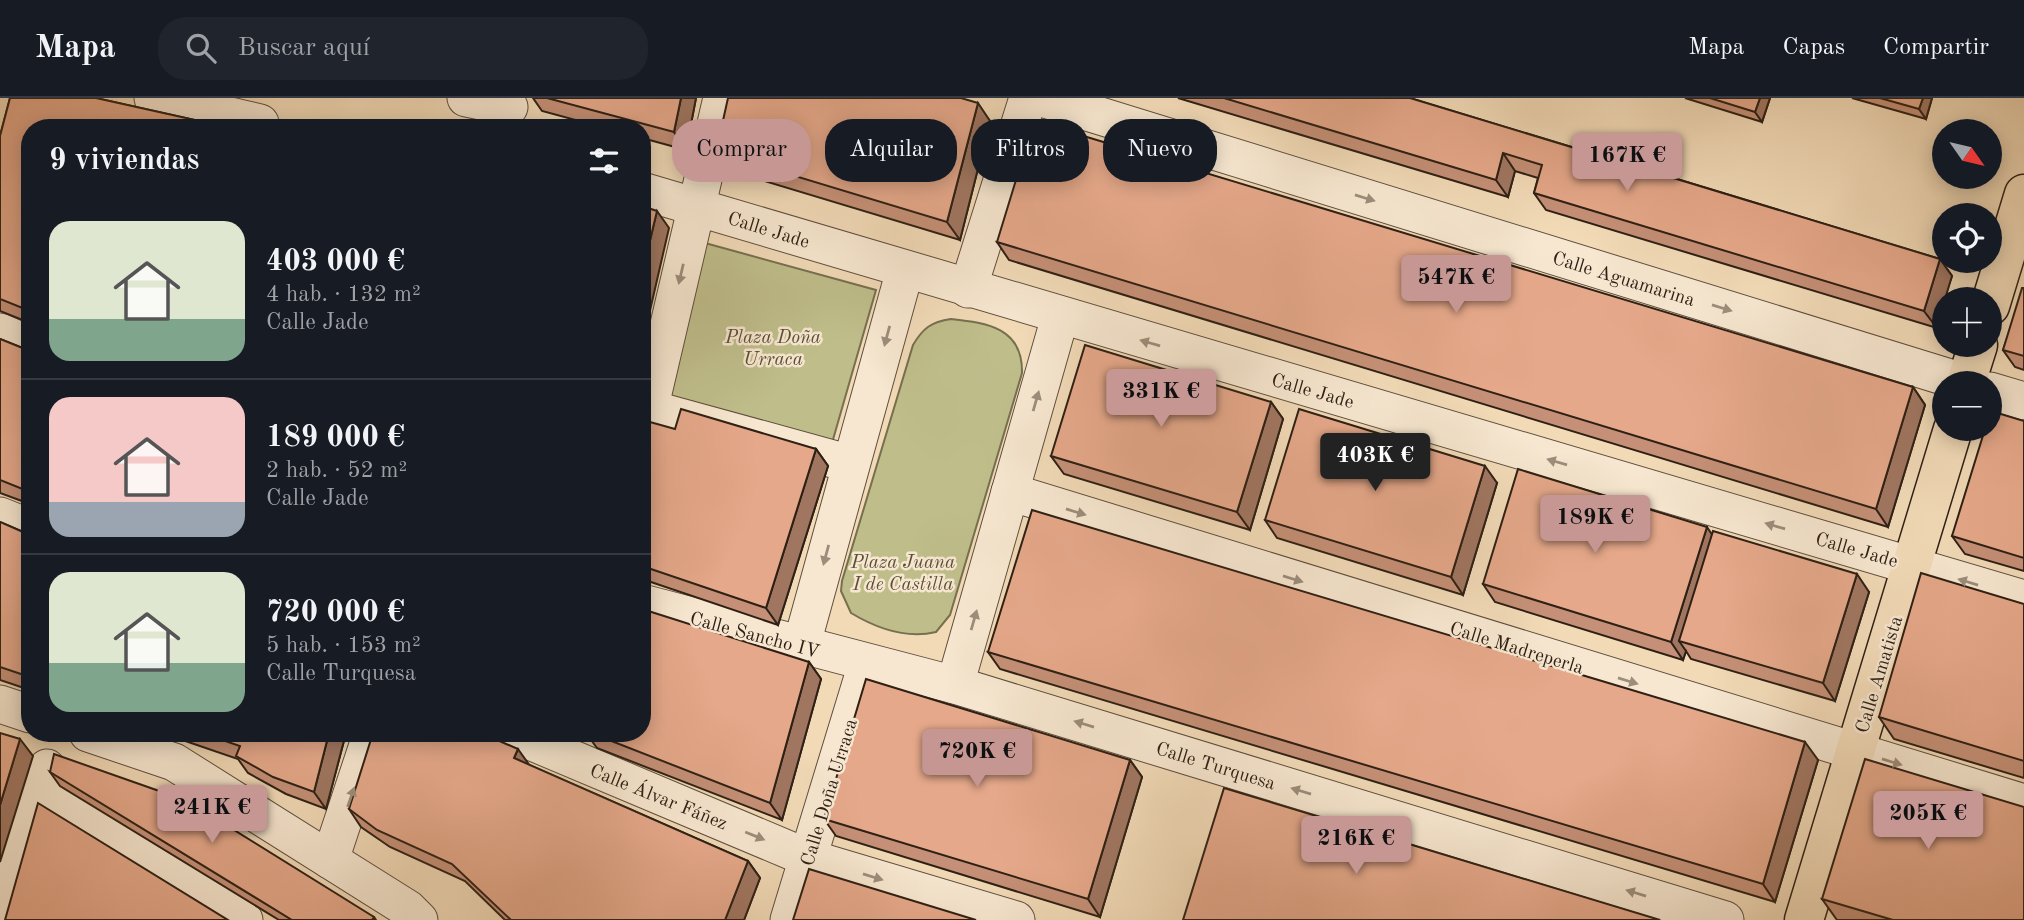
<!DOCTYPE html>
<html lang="es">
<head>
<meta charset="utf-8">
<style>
	:root { --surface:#171b24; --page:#20242c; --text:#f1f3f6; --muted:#9ea1a6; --line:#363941; --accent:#c59692 }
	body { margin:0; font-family:"Old Standard TT",serif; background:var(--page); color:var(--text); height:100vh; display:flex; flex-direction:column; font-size:26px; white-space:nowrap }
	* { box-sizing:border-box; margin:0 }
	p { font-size:23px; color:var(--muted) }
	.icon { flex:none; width:38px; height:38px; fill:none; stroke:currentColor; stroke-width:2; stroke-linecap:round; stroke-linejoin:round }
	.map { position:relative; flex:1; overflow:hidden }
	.side { position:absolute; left:21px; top:21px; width:630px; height:623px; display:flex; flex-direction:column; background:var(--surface); border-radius:28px; box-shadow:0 4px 18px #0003 }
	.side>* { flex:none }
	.top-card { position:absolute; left:672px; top:21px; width:665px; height:63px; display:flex; gap:14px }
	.needle { width:46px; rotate:124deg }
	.fabs { position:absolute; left:1932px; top:21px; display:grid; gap:14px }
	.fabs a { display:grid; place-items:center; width:70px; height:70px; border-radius:50%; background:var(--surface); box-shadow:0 4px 18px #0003; font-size:35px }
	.price { position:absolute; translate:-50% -60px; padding:0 16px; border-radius:7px; background:var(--accent); color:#111; font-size:23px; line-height:46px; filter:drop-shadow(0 2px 4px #0008) }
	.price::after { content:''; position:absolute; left:50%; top:42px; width:21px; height:16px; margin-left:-10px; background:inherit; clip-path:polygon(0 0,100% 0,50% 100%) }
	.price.selected { background:#222; color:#fff }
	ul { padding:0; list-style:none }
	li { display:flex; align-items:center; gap:21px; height:175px; padding:0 28px }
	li+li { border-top:2px solid var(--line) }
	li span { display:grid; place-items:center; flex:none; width:196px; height:140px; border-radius:21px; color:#555 }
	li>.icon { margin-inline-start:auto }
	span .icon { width:84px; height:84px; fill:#fffc; stroke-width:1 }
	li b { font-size:30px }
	h2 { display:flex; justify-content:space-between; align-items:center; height:84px; padding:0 28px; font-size:30px }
	.chip { padding:0 24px; border-radius:28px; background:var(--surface); box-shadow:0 4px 18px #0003; font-size:24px; line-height:63px }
	.chip.selected { background:var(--accent); color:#111 }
	header { display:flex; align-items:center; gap:42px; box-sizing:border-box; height:98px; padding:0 35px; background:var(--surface); border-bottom:2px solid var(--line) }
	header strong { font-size:33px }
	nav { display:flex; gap:38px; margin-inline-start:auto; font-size:24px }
	.search { width:490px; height:63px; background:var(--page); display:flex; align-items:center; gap:18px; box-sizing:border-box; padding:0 24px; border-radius:28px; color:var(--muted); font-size:26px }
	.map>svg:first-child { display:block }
	.green { fill:#bfbe8b; stroke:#766f50; stroke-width:2 }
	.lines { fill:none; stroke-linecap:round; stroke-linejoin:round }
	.minor-casing { stroke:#5f4e3e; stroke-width:39 }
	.major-casing { stroke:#2e2015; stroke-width:41 }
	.minor { stroke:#f7e7d0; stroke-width:37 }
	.major { stroke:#f2dab7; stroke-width:38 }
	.wall { fill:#c59077; stroke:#2e2015; stroke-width:2 }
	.shaded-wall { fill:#a07661; stroke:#2e2015; stroke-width:2 }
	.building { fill:#e5a88a; stroke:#2e2015; stroke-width:2 }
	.oneway { fill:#9d8d7c }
	.labels { text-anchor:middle; stroke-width:5; stroke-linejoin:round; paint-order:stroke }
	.street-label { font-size:19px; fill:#2e2015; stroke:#f7e7d0 }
	.park-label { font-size:19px; font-style:italic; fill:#5a4f38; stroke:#f7e7d0 }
</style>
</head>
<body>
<header>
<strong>Mapa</strong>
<div class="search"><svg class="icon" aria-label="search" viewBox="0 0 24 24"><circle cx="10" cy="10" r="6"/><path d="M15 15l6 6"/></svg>Buscar aquí</div>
<nav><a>Mapa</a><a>Capas</a><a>Compartir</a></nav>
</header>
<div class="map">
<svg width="2024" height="822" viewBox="0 0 2024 822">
	<rect width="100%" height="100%" fill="#f2dab7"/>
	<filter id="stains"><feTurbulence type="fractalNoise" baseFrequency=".00286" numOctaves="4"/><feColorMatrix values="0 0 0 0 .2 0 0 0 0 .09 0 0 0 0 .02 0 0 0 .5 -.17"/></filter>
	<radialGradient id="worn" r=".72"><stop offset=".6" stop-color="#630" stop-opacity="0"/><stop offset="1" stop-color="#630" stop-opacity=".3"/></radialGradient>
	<!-- green -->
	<g class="green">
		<polygon points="705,145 876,192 830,352 667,304"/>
		<path d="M951,221c37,4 72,9 71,54l-72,242 -14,17c-29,7 -60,-4 -85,-19l-10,-22 1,-10 71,-236c10,-17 18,-23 38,-26z"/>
	</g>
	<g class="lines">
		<!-- minor casing -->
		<g class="minor-casing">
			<g id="minor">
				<polyline points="153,0 260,25"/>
				<polyline points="466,0 509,9"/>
				<polyline points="1042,0 1966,285"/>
				<polyline points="642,93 2024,501"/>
				<polyline points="968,191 1028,0"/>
				<polyline points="0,234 30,247"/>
				<polyline points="1990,293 2024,303"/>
				<polyline points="651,311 851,366"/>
				<polyline points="642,342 722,0"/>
				<polyline points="1010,394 2024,705"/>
				<polyline points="0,418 30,430"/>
				<polyline points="642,505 955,587 1725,822"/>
				<polyline points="801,549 905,172"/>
				<polyline points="955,587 1060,219"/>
				<polyline points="0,606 30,616"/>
				<polyline points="88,635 174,664 408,811 419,822"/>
				<polyline points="511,635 808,760 1016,822"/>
				<polyline points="41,698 244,822"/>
				<polyline points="330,762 372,635"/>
				<polyline points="1,822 47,670"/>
				<polyline points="789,822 867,566"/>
			</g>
		</g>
		<!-- major casing -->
		<g class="major-casing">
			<g id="major">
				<polyline points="1990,208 2024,96"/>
				<polyline points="1966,285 1978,247"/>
				<polyline points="1804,822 1953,331"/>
			</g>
		</g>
		<!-- minor -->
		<use href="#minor" class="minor"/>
		<!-- major -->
		<use href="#major" class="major"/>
	</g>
	<!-- wall -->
	<g class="wall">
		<polygon points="10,0 96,0 222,28 223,30 30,30 30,225 0,213 0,38"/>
		<polygon points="533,0 696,0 686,52 642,40 642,30 605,30 542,13"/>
		<polygon points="1178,0 1410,0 1940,161 1952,178 1944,201 1944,205 1937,230 1546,112 1534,95 1538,80 1515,73 1508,99"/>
		<polygon points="1685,0 1770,0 1762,24"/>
		<polygon points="1852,0 1932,0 1926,21"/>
		<polygon points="990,23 960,142 728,72 716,54"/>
		<polygon points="997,144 1913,289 1925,307 1888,429 1009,162"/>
		<polygon points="2024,190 2024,272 2015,269 2003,252"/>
		<polygon points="0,241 30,253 30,406 0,395"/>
		<polygon points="1271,304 1283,321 1250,432 1064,376 1051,358"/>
		<polygon points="2024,323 2024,473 1965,456 1952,438"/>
		<polygon points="675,331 816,351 828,368 778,527 642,481 642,355"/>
		<polygon points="1497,385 1463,497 1277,440 1265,422"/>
		<polygon points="0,424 30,437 30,592 0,582"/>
		<polygon points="1712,437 1869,494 1835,603 1691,561 1686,553 1683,562 1495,504 1483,486"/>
		<polygon points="2024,506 2024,680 1894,641 1879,619"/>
		<polygon points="988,554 1818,662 1775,804 1000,571"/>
		<polygon points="809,564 821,581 782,722 597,650 586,635 591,635"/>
		<polygon points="162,635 346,635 326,711 286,696 248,675 238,661"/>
		<polygon points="1130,662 1142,679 1100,819 836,738 824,721"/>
		<polygon points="529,667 748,763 760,780 744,822 505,822 465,783 390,749 361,729 349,711"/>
		<polygon points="50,674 374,819 376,822 279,822 60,688"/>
		<polygon points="1822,801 2024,822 1837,822"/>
	</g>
	<!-- shaded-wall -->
	<g class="shaded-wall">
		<polygon points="681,0 696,0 686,52 674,34"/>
		<polygon points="1760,0 1770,0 1762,24 1755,14"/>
		<polygon points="1923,0 1932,0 1926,21 1919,11"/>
		<polygon points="978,5 990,23 960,142 947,124"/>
		<polygon points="1503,55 1515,73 1508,99 1496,82"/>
		<polygon points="657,113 669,130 642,247 642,176"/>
		<polygon points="1940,161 1952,178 1945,201 1944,201 1944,205 1937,230 1924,213"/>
		<polygon points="1913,289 1925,307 1888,429 1876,411"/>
		<polygon points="1271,304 1283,321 1250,432 1237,414"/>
		<polygon points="816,351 828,368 778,527 766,510"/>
		<polygon points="1485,368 1497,385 1463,497 1451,479"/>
		<polygon points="1707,429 1719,447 1679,543 1686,553 1683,562 1671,544"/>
		<polygon points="1857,476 1869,494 1835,603 1823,585"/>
		<polygon points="809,564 821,581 782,722 770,705"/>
		<polygon points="329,635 346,635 326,711 314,694"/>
		<polygon points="20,641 33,658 0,764 0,707"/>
		<polygon points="1805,644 1818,662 1775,804 1763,786"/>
		<polygon points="518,651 530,668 514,660"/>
		<polygon points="1130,662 1142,679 1100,819 1088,801"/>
		<polygon points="748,763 760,780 744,822 725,822"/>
	</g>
	<!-- building -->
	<g class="building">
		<polygon points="10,0 96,0 222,28 222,30 30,30 30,213 0,201 0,38"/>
		<polygon points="547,0 681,0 674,34"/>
		<polygon points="728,0 961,0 978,5 947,124 716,54"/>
		<polygon points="1224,0 1410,0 1940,161 1924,213 1534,95 1542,67 1503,55 1496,82"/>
		<polygon points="1710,0 1760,0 1755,14"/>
		<polygon points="1880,0 1923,0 1919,11"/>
		<polygon points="1034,23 1913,289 1876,411 997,144"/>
		<polygon points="642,108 657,113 642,176"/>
		<polygon points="2022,190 2024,190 2024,258 2003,252"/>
		<polygon points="0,241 30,253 30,394 0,382"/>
		<polygon points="1085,247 1271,304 1237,414 1051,358"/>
		<polygon points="681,311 816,351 766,510 642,468 642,355 650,324 675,331"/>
		<polygon points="1299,311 1485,368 1451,479 1265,422"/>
		<polygon points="1991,313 2024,323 2024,460 1952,438 1985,331 1990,331"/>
		<polygon points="1518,371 1707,429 1671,544 1483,486"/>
		<polygon points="1032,412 1805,644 1763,786 988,554"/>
		<polygon points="0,424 30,437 30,579 0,569"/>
		<polygon points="1713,433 1857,476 1823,585 1679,543"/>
		<polygon points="1921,475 2024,506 2024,663 1879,619"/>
		<polygon points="642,511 809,564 770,705 591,635 642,635"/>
		<polygon points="866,581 1130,662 1088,801 824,721"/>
		<polygon points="0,635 20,641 0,707"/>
		<polygon points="202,635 329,635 314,694 273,679 236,658 240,648"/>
		<polygon points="373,635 481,635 518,651 514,660 748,763 725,822 511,822 452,766 377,732 349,711"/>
		<polygon points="54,656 162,694 187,709 189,704 374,819 372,822 292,822 50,674"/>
		<polygon points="1865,661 2024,709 2024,822 1893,822 1822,801"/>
		<polygon points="1224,690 1660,822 1183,822"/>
		<polygon points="38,705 228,822 5,822"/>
		<polygon points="809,771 976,822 793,822"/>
	</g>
	<!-- one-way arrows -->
	<defs><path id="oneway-solid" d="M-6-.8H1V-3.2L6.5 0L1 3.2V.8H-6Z" transform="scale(1.75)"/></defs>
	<g class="oneway">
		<use href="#oneway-solid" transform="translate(1365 100) rotate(17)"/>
		<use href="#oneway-solid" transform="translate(681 176) rotate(103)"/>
		<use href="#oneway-solid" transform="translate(1722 210) rotate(17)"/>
		<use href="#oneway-solid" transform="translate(887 238) rotate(105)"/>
		<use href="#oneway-solid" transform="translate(1150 245) rotate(-164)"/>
		<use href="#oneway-solid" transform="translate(1036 303) rotate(-74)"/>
		<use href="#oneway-solid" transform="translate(1557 364) rotate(-164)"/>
		<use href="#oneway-solid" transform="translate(1076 414) rotate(17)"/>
		<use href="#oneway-solid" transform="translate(1775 428) rotate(-164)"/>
		<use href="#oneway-solid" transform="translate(826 457) rotate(105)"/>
		<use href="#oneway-solid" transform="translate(1293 481) rotate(17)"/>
		<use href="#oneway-solid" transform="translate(1968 484) rotate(-163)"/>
		<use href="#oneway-solid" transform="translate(974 522) rotate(-74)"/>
		<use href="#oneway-solid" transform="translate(1628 583) rotate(17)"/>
		<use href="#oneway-solid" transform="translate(1084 626) rotate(-163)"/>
		<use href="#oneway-solid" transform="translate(1892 664) rotate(17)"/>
		<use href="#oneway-solid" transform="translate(1301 693) rotate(-163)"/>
		<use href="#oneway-solid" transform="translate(351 699) rotate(-71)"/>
		<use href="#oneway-solid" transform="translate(755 738) rotate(22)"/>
		<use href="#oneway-solid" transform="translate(873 779) rotate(17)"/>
		<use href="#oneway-solid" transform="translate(1636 795) rotate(-163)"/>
	</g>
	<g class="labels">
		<!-- street labels -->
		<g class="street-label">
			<text transform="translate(769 131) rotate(17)" y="7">Calle Jade</text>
			<text transform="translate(1624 180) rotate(17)" y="7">Calle Aguamarina</text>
			<text transform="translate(1313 292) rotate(16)" y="7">Calle Jade</text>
			<text transform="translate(1857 451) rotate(16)" y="7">Calle Jade</text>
			<text transform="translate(755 536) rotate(15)" y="7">Calle Sancho IV</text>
			<text transform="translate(1517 549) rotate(17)" y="7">Calle Madreperla</text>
			<text transform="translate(1878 576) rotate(-73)" y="7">Calle Amatista</text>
			<text transform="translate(1216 667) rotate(17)" y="7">Calle Turquesa</text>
			<text transform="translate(828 694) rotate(-73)" y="7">Calle Doña Urraca</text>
			<text transform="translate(659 698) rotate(22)" y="7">Calle Álvar Fáñez</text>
		</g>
		<!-- park labels -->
		<g class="park-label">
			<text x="773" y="245">Plaza Doña<tspan x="773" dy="22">Urraca</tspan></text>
			<text x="903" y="470">Plaza Juana<tspan x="903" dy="22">I de Castilla</tspan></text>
		</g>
	</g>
	<rect width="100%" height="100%" filter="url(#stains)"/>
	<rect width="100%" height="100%" fill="url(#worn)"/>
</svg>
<div class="fabs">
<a><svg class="needle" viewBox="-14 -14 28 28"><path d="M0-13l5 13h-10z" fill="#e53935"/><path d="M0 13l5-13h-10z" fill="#9ea1a6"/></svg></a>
<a><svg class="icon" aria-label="locate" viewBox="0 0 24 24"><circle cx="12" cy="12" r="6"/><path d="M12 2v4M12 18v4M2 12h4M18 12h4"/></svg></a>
<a>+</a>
<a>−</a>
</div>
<b class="price" style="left:1627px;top:95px">167K €</b>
<b class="price" style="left:1456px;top:217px">547K €</b>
<b class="price" style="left:1161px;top:331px">331K €</b>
<b class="price selected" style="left:1375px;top:395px">403K €</b>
<b class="price" style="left:1595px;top:457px">189K €</b>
<b class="price" style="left:977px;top:691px">720K €</b>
<b class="price" style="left:212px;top:747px">241K €</b>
<b class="price" style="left:1928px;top:753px">205K €</b>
<b class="price" style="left:1356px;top:778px">216K €</b>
<div class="top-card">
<a class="chip selected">Comprar</a>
<a class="chip">Alquilar</a>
<a class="chip">Filtros</a>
<a class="chip">Nuevo</a>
</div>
<section class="side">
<h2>9 viviendas<svg class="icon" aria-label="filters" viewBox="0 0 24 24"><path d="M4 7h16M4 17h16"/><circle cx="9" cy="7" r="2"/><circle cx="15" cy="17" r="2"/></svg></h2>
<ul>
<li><span style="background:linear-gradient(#dfe7d0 70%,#7fa58c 0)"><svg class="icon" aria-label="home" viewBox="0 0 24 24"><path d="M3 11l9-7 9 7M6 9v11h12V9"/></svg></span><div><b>403 000 €</b><p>4 hab. · 132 m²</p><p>Calle Jade</p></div></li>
<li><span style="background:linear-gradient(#f6c9c9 75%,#9aa5b1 0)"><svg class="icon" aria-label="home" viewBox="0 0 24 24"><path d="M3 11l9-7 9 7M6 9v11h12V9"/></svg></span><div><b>189 000 €</b><p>2 hab. · 52 m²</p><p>Calle Jade</p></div></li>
<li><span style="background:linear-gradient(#dfe7d0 65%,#7fa58c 0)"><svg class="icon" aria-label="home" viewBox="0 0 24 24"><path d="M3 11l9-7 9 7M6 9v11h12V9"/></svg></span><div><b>720 000 €</b><p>5 hab. · 153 m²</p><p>Calle Turquesa</p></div></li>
</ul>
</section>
</div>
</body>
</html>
